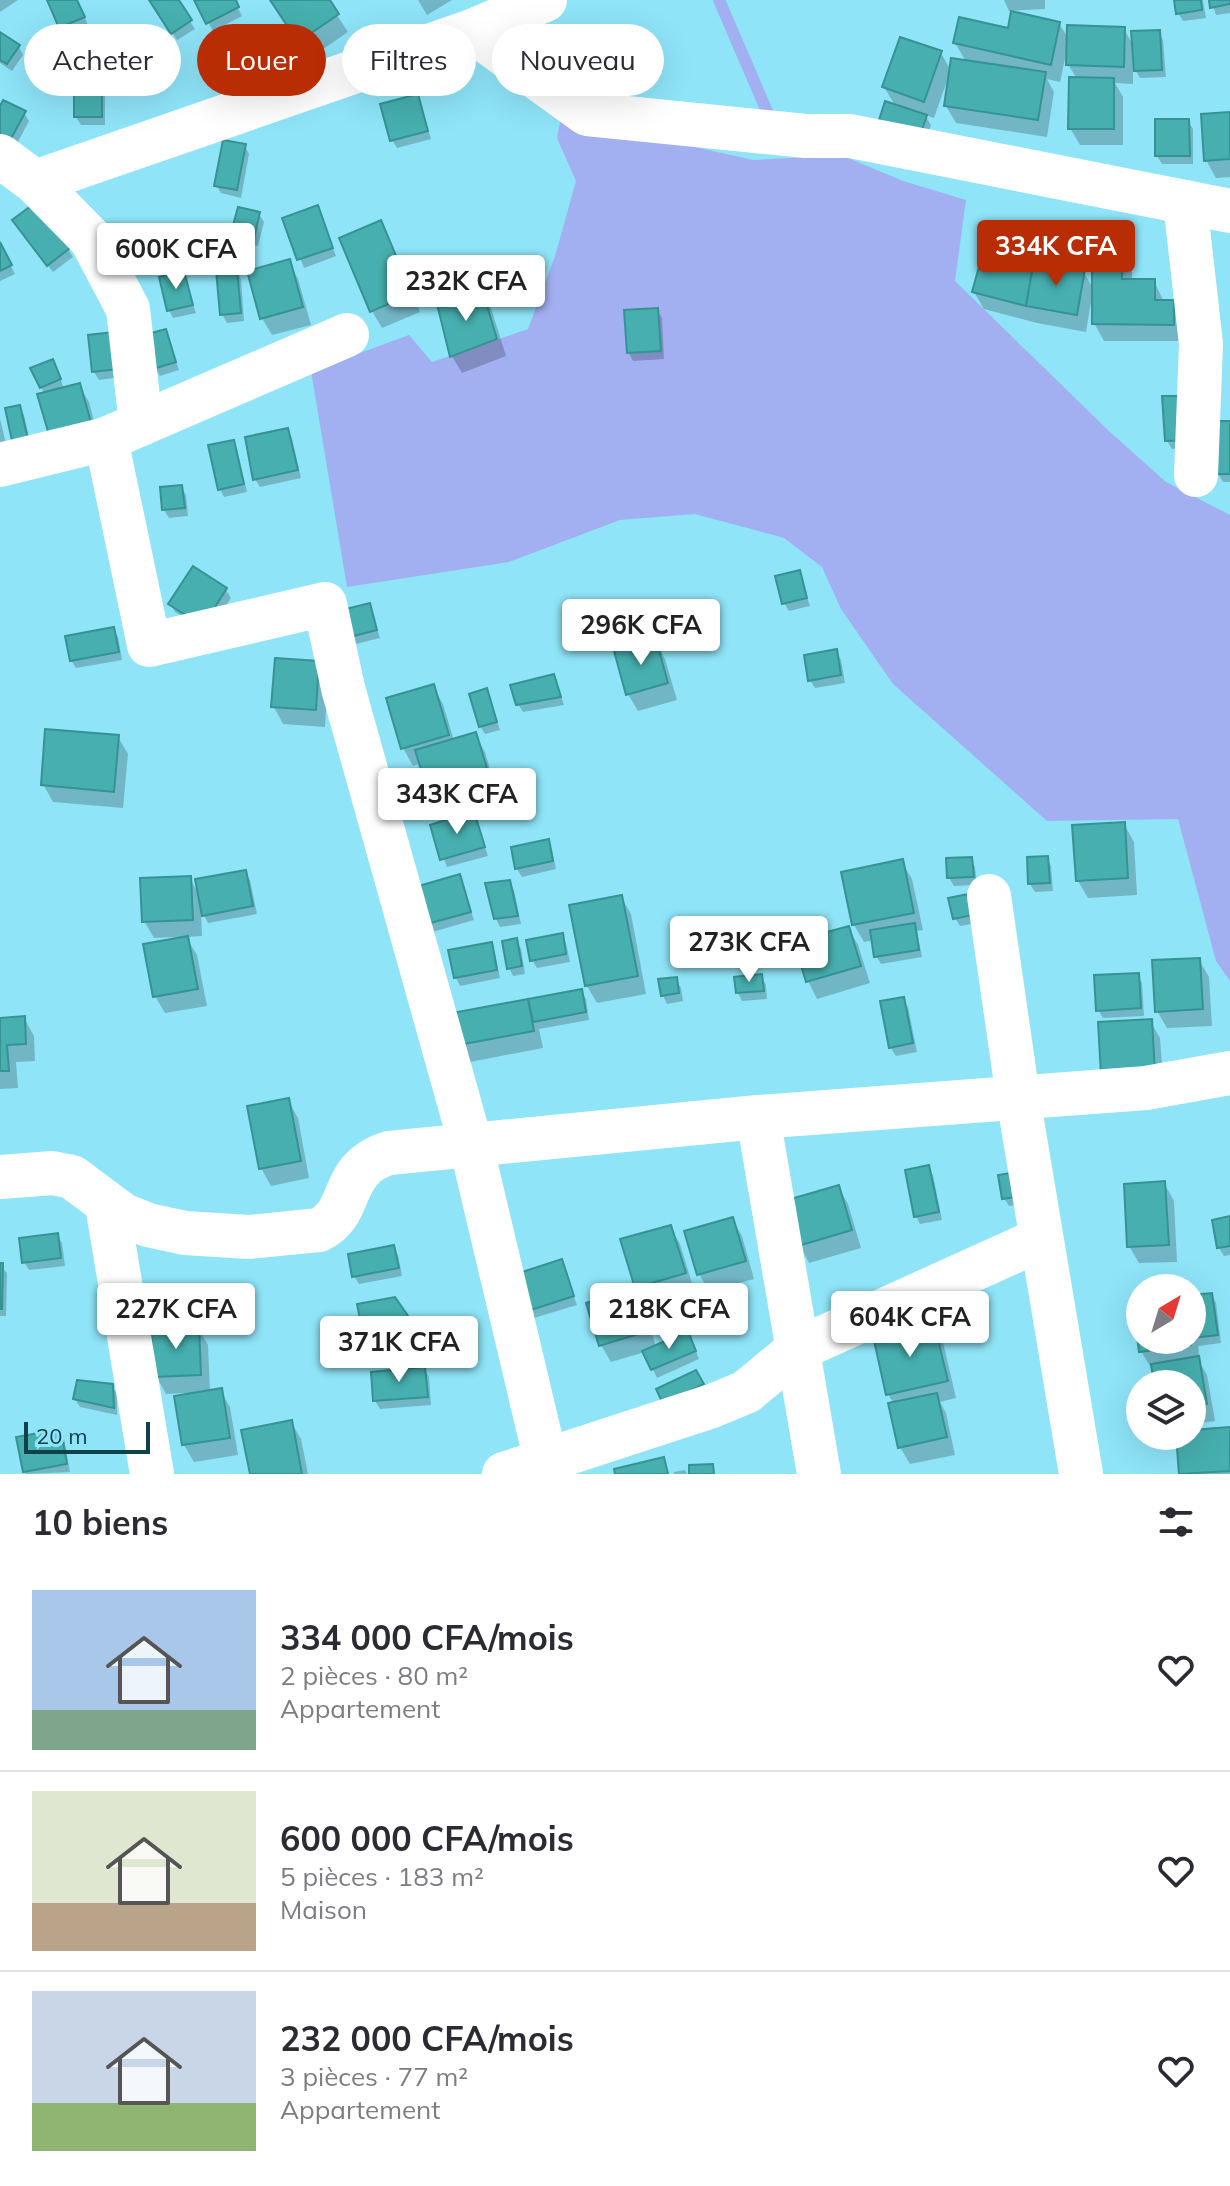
<!DOCTYPE html>
<html lang="fr">
<head>
<meta charset="utf-8">
<style>
	:root { --surface:#fff; --page:#f2f2f3; --text:#2b2b33; --muted:#7c7c81; --line:#e1e1e2; --accent:#b82d03 }
	body { margin:0; font-family:Mulish,sans-serif; background:var(--page); color:var(--text); height:100vh; display:flex; flex-direction:column; font-size:30px; white-space:nowrap }
	* { box-sizing:border-box; margin:0 }
	p { font-size:26px; color:var(--muted) }
	.icon { flex:none; width:44px; height:44px; fill:none; stroke:currentColor; stroke-width:2; stroke-linecap:round; stroke-linejoin:round }
	.map { position:relative; height:1474px; overflow:hidden }
	.details { display:flex; flex-direction:column; background:var(--surface); flex:1 }
	.details>* { flex:none }
	.guide { position:absolute; left:24px; top:24px; width:800px; height:72px; display:flex; gap:16px }
	.needle { width:52px; rotate:38deg }
	.controls { position:absolute; left:1126px; top:1274px; display:grid; gap:16px }
	.controls a { display:grid; place-items:center; width:80px; height:80px; border-radius:50%; background:var(--surface); box-shadow:0 8px 32px #0002; font-size:40px }
	.scale { position:absolute; left:24px; bottom:20px; width:126px; box-sizing:border-box; padding-left:8px; border:4px solid #10424c; border-top:0; font-size:22px; line-height:28px; white-space:nowrap; color:#10424c; -webkit-text-stroke:6px #8fe4f8; paint-order:stroke }
	.price { position:absolute; translate:-50% -68px; padding:0 18px; border-radius:8px; background:#fff; color:#222; font-size:26px; line-height:52px; filter:drop-shadow(0 2px 4px #0008) }
	.price::after { content:''; position:absolute; left:50%; top:48px; width:24px; height:18px; margin-left:-12px; background:inherit; clip-path:polygon(0 0,100% 0,50% 100%) }
	.price.on { background:var(--accent); color:#fff }
	ul { padding:0; list-style:none }
	li { display:flex; align-items:center; gap:24px; height:200px; padding:0 32px }
	li+li { border-top:2px solid var(--line) }
	li span { display:grid; place-items:center; flex:none; width:224px; height:160px; border-radius:0px; color:#555 }
	li>.icon { margin-inline-start:auto }
	span .icon { width:96px; height:96px; fill:#fffc; stroke-width:1 }
	li b { font-size:34px }
	h2 { display:flex; justify-content:space-between; align-items:center; height:96px; padding:0 32px; font-size:34px }
	.pill { padding:0 28px; border-radius:36px; background:var(--surface); box-shadow:0 8px 32px #0002; font-size:28px; line-height:72px }
	.pill.on { background:var(--accent); color:#fff }
	.map>svg:first-child { display:block }
	.water { fill:#a2b0f1 }
	.shadow { fill:#0003 }
	.lines { fill:none; stroke-linecap:round; stroke-linejoin:round }
	.stream { stroke:#a2b0f1; stroke-width:12 }
	.building { fill:#47afaf; stroke:#359393; stroke-width:2 }
	.minor { stroke:#fff; stroke-width:44 }
</style>
</head>
<body>
<div class="map">
<svg width="1230" height="1474" viewBox="0 0 1230 1474">
	<rect width="100%" height="100%" fill="#8fe4f8"/>
	<!-- water -->
	<polygon class="water" points="561,117 753,160 841,155 903,181 966,200 955,281 1109,431 1166,482 1230,515 1230,981 1216,961 1178,819 1047,821 893,684 841,609 822,567 784,538 695,514 620,520 509,562 347,587 311,371 409,335 432,362 528,329 555,256 576,181 557,138"/>
	<!-- shadow -->
	<g class="shadow">
		<polygon points="0,0 18,0 0,12"/>
		<polygon points="49,0 77,0 88,25 65,35"/>
		<polygon points="151,0 176,0 195,29 177,40"/>
		<polygon points="196,0 234,0 242,16 213,31"/>
		<polygon points="273,0 327,0 348,32 310,58"/>
		<polygon points="418,0 452,0 427,15"/>
		<polygon points="1004,0 1045,0 1045,9 1009,11"/>
		<polygon points="1176,0 1203,0 1206,18 1183,21 1178,13"/>
		<polygon points="1211,0 1230,0 1230,13 1216,15"/>
		<polygon points="1059,23 1069,40 1124,29 1134,47 1159,32 1163,40 1166,77 1140,78 1133,66 1133,84 1115,83 1123,97 1123,145 1080,145 1070,128 1077,79 1068,64 1066,54 1060,82 1047,79 1054,92 1047,137 956,123 946,106 950,79 948,78 934,118 925,115 931,125 926,141 896,107 884,87 941,53 951,71 967,63 955,43 1010,31"/>
		<polygon points="0,34 19,47 23,55 12,71 0,63"/>
		<polygon points="101,67 105,76 105,125 81,125 76,117"/>
		<polygon points="417,96 431,139 397,148 392,140"/>
		<polygon points="0,111 24,113 29,121 12,153"/>
		<polygon points="1230,114 1230,177 1216,178 1206,160"/>
		<polygon points="1188,121 1193,129 1193,164 1162,164 1157,156"/>
		<polygon points="245,146 249,154 241,198 221,193 216,185"/>
		<polygon points="317,208 336,256 304,268 285,219"/>
		<polygon points="259,214 264,222 258,246 238,240 234,232"/>
		<polygon points="14,221 68,249 73,257 53,272"/>
		<polygon points="380,223 390,240 420,312 382,328 372,311"/>
		<polygon points="0,245 15,274 0,281"/>
		<polygon points="1122,252 1132,270 1132,281 1154,281 1164,302 1173,302 1183,320 1183,341 1104,341 1094,323 1094,296 1092,296 1086,332 1037,323 984,309 974,292 1034,256 1038,263 1083,271 1094,290"/>
		<polygon points="289,262 298,279 311,325 272,335 262,318"/>
		<polygon points="236,270 241,279 244,321 227,323 222,314"/>
		<polygon points="183,273 196,313 173,318 169,310"/>
		<polygon points="481,291 491,308 506,356 462,373 452,356 439,305"/>
		<polygon points="657,310 662,318 664,359 633,361 629,353"/>
		<polygon points="165,331 179,370 160,376 155,368"/>
		<polygon points="117,343 121,377 99,380 94,372"/>
		<polygon points="57,369 64,389 79,385 89,402 100,444 45,394 41,387"/>
		<polygon points="1164,398 1193,448 1172,449 1167,441"/>
		<polygon points="19,407 24,415 34,460 22,463"/>
		<polygon points="0,419 10,460 0,462"/>
		<polygon points="1230,423 1230,482 1223,482 1218,474"/>
		<polygon points="287,430 292,438 301,478 260,487 255,479"/>
		<polygon points="233,442 237,450 247,492 224,497 220,489"/>
		<polygon points="181,487 186,495 188,516 169,518 164,510"/>
		<polygon points="193,569 226,590 231,598 208,633 175,612 171,604"/>
		<polygon points="799,572 810,606 789,611 784,603"/>
		<polygon points="369,605 380,638 356,644 352,636"/>
		<polygon points="113,629 118,637 122,660 76,668 71,660"/>
		<polygon points="655,641 665,659 677,700 638,711 628,694"/>
		<polygon points="836,652 841,660 845,683 815,688 810,680"/>
		<polygon points="277,660 328,680 325,727 283,724 274,707"/>
		<polygon points="554,676 564,705 523,712 518,704"/>
		<polygon points="433,687 443,704 454,741 475,735 485,752 495,786 438,803 428,786 421,763 413,766 403,748"/>
		<polygon points="486,691 500,730 485,734 480,726"/>
		<polygon points="118,737 128,754 123,808 53,802 43,784"/>
		<polygon points="474,814 488,856 447,867 432,826"/>
		<polygon points="1124,824 1134,842 1137,895 1088,898 1078,881"/>
		<polygon points="548,842 552,850 556,869 522,877 517,869"/>
		<polygon points="1047,858 1051,866 1053,891 1035,892 1030,884"/>
		<polygon points="971,859 975,867 977,885 954,886 949,878"/>
		<polygon points="902,862 912,879 923,930 917,931 922,957 881,964 876,956 874,940 864,942 854,925"/>
		<polygon points="245,872 250,880 257,914 208,923 201,910 202,936 186,937 197,955 207,1006 165,1013 155,996 176,937 154,938 144,921 190,878 199,895"/>
		<polygon points="459,877 474,920 429,933 425,925"/>
		<polygon points="509,882 514,890 521,924 500,927 496,919"/>
		<polygon points="972,896 977,923 960,926 955,918"/>
		<polygon points="621,897 631,914 646,994 597,1003 587,986"/>
		<polygon points="848,928 858,945 870,983 817,999 808,981"/>
		<polygon points="562,935 566,943 570,962 537,968 532,960"/>
		<polygon points="516,941 521,949 525,974 513,976 509,968"/>
		<polygon points="490,944 495,953 500,978 460,986 456,978 450,952"/>
		<polygon points="1199,960 1209,977 1212,1026 1167,1028 1157,1011"/>
		<polygon points="1137,975 1142,983 1144,1016 1103,1018 1098,1010"/>
		<polygon points="761,976 766,985 767,999 742,1001 738,993 737,978"/>
		<polygon points="676,980 681,988 683,1001 667,1004 663,996"/>
		<polygon points="581,991 586,999 589,1020 539,1029 543,1048 470,1062 460,1045 527,1001 532,1008"/>
		<polygon points="903,999 908,1007 917,1052 896,1056 891,1048"/>
		<polygon points="24,1018 34,1036 35,1061 16,1062 18,1088 0,1089 0,1020"/>
		<polygon points="1150,1021 1160,1038 1164,1090 1113,1092"/>
		<polygon points="288,1100 298,1118 309,1178 271,1186 261,1168"/>
		<polygon points="928,1167 933,1175 942,1220 920,1224 916,1216"/>
		<polygon points="1021,1173 1030,1203 1009,1206 1004,1198"/>
		<polygon points="1164,1183 1174,1201 1177,1262 1139,1263 1129,1246"/>
		<polygon points="838,1187 848,1204 861,1248 809,1263 800,1246"/>
		<polygon points="1230,1218 1230,1255 1224,1256 1219,1248 1214,1221"/>
		<polygon points="732,1219 742,1236 754,1279 709,1291 699,1274"/>
		<polygon points="670,1227 680,1244 694,1290 644,1306 656,1347 692,1341 699,1359 657,1378 645,1352 611,1362 601,1345 588,1304 638,1289 623,1241"/>
		<polygon points="57,1235 62,1243 65,1266 29,1270 24,1262"/>
		<polygon points="393,1247 398,1255 402,1276 359,1284 354,1276"/>
		<polygon points="561,1261 577,1305 534,1318 530,1310"/>
		<polygon points="0,1265 7,1273 6,1316 0,1316"/>
		<polygon points="1211,1295 1216,1303 1221,1343 1198,1346 1200,1363 1207,1375 1215,1421 1192,1424 1192,1384 1156,1384 1153,1368 1151,1368 1141,1351 1135,1304 1140,1304 1140,1340 1192,1340 1192,1297"/>
		<polygon points="394,1299 428,1351 377,1361 367,1344"/>
		<polygon points="933,1325 943,1342 956,1398 940,1402 946,1413 955,1455 910,1464 900,1447 894,1404 888,1394"/>
		<polygon points="198,1328 208,1345 210,1392 220,1390 230,1407 238,1455 194,1462 184,1445 186,1393 166,1394 156,1376"/>
		<polygon points="424,1369 429,1377 431,1405 380,1409 375,1401"/>
		<polygon points="112,1386 117,1394 117,1415 80,1407 75,1399"/>
		<polygon points="291,1422 301,1439 308,1474 252,1474"/>
		<polygon points="1230,1429 1230,1474 1181,1474 1178,1436 1192,1436 1192,1432"/>
		<polygon points="60,1431 64,1439 70,1472 26,1474 24,1471"/>
		<polygon points="685,1470 687,1474 674,1474 674,1472"/>
	</g>
	<g class="lines">
		<!-- stream -->
		<polyline class="stream" points="719,0 772,123"/>
	</g>
	<!-- building -->
	<g class="building">
		<polygon points="47,0 77,0 85,17 59,28"/>
		<polygon points="149,0 179,0 192,20 171,34"/>
		<polygon points="194,0 236,0 239,7 206,24"/>
		<polygon points="270,0 330,0 339,14 298,42"/>
		<polygon points="1174,0 1201,0 1202,10 1176,14"/>
		<polygon points="1209,0 1230,0 1230,4 1210,8"/>
		<polygon points="1011,11 1060,22 1051,65 953,43 959,17 1008,28"/>
		<polygon points="1067,25 1125,27 1124,67 1066,65"/>
		<polygon points="1160,30 1162,70 1134,71 1131,31"/>
		<polygon points="0,32 20,45 7,64 0,60"/>
		<polygon points="900,37 942,51 924,102 882,87"/>
		<polygon points="951,58 1046,72 1038,120 944,106"/>
		<polygon points="102,65 102,117 74,117 74,66"/>
		<polygon points="1069,77 1114,78 1114,129 1068,129"/>
		<polygon points="418,94 428,131 390,141 380,104"/>
		<polygon points="3,100 26,111 7,146 0,142 0,106"/>
		<polygon points="885,101 927,115 921,133 879,120"/>
		<polygon points="1230,112 1230,159 1204,161 1201,114"/>
		<polygon points="1155,119 1189,119 1190,156 1155,156"/>
		<polygon points="223,140 246,144 237,190 214,186"/>
		<polygon points="35,203 70,248 47,266 12,220"/>
		<polygon points="318,205 333,248 297,260 282,218"/>
		<polygon points="238,207 260,212 254,238 231,233"/>
		<polygon points="381,220 412,294 370,312 339,238"/>
		<polygon points="986,241 1035,254 1026,306 972,292"/>
		<polygon points="0,242 12,265 0,271"/>
		<polygon points="1092,250 1123,251 1122,279 1155,279 1155,300 1174,300 1174,325 1092,324"/>
		<polygon points="290,259 303,307 260,319 247,271"/>
		<polygon points="1034,260 1085,269 1077,315 1026,306"/>
		<polygon points="237,268 241,313 220,315 216,270"/>
		<polygon points="184,271 193,305 167,311 159,277"/>
		<polygon points="482,289 497,339 450,357 437,304"/>
		<polygon points="658,308 661,351 627,353 624,310"/>
		<polygon points="166,329 176,362 153,369 144,335"/>
		<polygon points="113,332 118,369 92,372 88,335"/>
		<polygon points="53,359 61,379 40,388 30,368"/>
		<polygon points="80,383 92,426 50,438 37,394"/>
		<polygon points="1162,396 1187,396 1190,440 1165,441"/>
		<polygon points="20,405 31,452 15,455 5,408"/>
		<rect x="1216" y="421" width="14" height="53"/>
		<polygon points="288,428 298,470 253,480 245,437"/>
		<polygon points="234,440 244,484 218,490 208,445"/>
		<polygon points="182,485 185,508 162,510 160,487"/>
		<polygon points="193,566 227,588 203,626 168,604"/>
		<polygon points="800,570 807,598 782,604 775,576"/>
		<polygon points="370,603 377,630 350,637 342,610"/>
		<polygon points="114,627 119,652 70,661 65,636"/>
		<polygon points="656,639 668,683 626,695 614,651"/>
		<polygon points="837,649 841,675 808,681 804,655"/>
		<polygon points="275,658 319,661 316,710 271,707"/>
		<polygon points="554,674 561,697 516,705 510,685"/>
		<polygon points="434,684 449,735 401,749 386,698"/>
		<polygon points="487,688 497,722 479,727 469,694"/>
		<polygon points="45,729 119,735 114,792 41,785"/>
		<polygon points="476,732 487,768 426,786 415,750"/>
		<polygon points="474,811 485,847 440,860 430,825"/>
		<polygon points="1125,822 1128,878 1076,881 1072,825"/>
		<polygon points="549,839 553,861 515,869 511,847"/>
		<polygon points="1048,856 1050,883 1028,884 1027,857"/>
		<polygon points="972,857 974,877 947,878 946,858"/>
		<polygon points="903,859 914,913 852,925 841,872"/>
		<polygon points="246,870 253,906 202,916 195,879"/>
		<polygon points="460,874 471,912 423,925 412,888"/>
		<polygon points="191,876 193,920 142,922 140,878"/>
		<polygon points="510,880 518,916 494,919 485,883"/>
		<polygon points="973,893 973,915 953,919 948,898"/>
		<polygon points="622,895 638,976 585,986 569,905"/>
		<polygon points="915,923 919,950 874,957 870,930"/>
		<polygon points="849,926 861,966 806,982 794,941"/>
		<polygon points="563,933 566,954 530,961 526,940"/>
		<polygon points="188,936 198,989 153,997 143,944"/>
		<polygon points="517,938 522,966 507,969 502,941"/>
		<polygon points="492,942 497,970 454,978 448,950"/>
		<polygon points="1200,958 1203,1009 1155,1012 1152,960"/>
		<polygon points="1139,973 1141,1008 1096,1011 1094,975"/>
		<polygon points="762,974 764,991 736,993 734,977"/>
		<polygon points="677,977 679,993 661,996 658,979"/>
		<polygon points="582,989 586,1012 533,1022 528,999"/>
		<polygon points="904,997 913,1043 889,1048 880,1001"/>
		<polygon points="528,999 534,1031 458,1045 452,1013"/>
		<polygon points="25,1016 26,1044 7,1045 9,1071 0,1071 0,1018"/>
		<polygon points="1152,1019 1155,1073 1101,1075 1098,1022"/>
		<polygon points="289,1098 301,1161 259,1169 247,1106"/>
		<polygon points="929,1165 939,1212 914,1217 905,1170"/>
		<polygon points="1023,1171 1027,1195 1002,1199 998,1175"/>
		<polygon points="1165,1181 1169,1245 1127,1247 1124,1184"/>
		<polygon points="839,1185 852,1230 798,1246 784,1201"/>
		<polygon points="1230,1216 1230,1246 1217,1248 1212,1220"/>
		<polygon points="733,1217 746,1261 697,1275 684,1231"/>
		<polygon points="671,1225 686,1273 635,1288 620,1239"/>
		<polygon points="58,1233 61,1258 22,1263 19,1238"/>
		<polygon points="394,1245 399,1268 352,1277 348,1254"/>
		<polygon points="562,1259 574,1296 528,1311 516,1274"/>
		<polygon points="0,1263 3,1263 2,1309 0,1309"/>
		<polygon points="635,1288 648,1331 599,1346 586,1303"/>
		<polygon points="1212,1293 1218,1335 1192,1338 1192,1295"/>
		<polygon points="395,1297 420,1333 365,1344 357,1304"/>
		<polygon points="1140,1302 1140,1340 1192,1340 1191,1345 1139,1352 1133,1303"/>
		<polygon points="934,1323 948,1381 886,1395 873,1336"/>
		<polygon points="199,1325 201,1375 154,1377 151,1327"/>
		<polygon points="688,1331 696,1351 651,1370 642,1351"/>
		<polygon points="1199,1356 1207,1404 1192,1406 1192,1384 1154,1384 1151,1364"/>
		<polygon points="425,1367 428,1397 373,1401 371,1372"/>
		<polygon points="696,1370 704,1384 663,1404 656,1389"/>
		<polygon points="77,1380 113,1384 114,1408 73,1399"/>
		<polygon points="222,1388 230,1438 182,1445 174,1396"/>
		<polygon points="937,1393 947,1437 898,1448 888,1403"/>
		<polygon points="292,1420 302,1474 250,1474 241,1430"/>
		<polygon points="1230,1427 1230,1471 1179,1474 1176,1436 1192,1436 1192,1430"/>
		<polygon points="61,1429 67,1464 23,1472 16,1437"/>
		<polygon points="664,1457 668,1474 615,1474 614,1469"/>
		<polygon points="713,1464 714,1474 689,1474 689,1465"/>
	</g>
	<g class="lines">
		<!-- minor -->
		<g class="minor">
			<polyline points="472,31 587,114 806,136 850,136 1230,211"/>
			<polyline points="0,156 35,182 472,31 545,0"/>
			<polyline points="35,182 91,239 128,309 141,424"/>
			<polyline points="1185,202 1201,344 1196,475"/>
			<polyline points="106,439 149,645 325,604 343,688 471,1145 549,1474"/>
			<polyline points="0,465 106,439 347,335"/>
			<polyline points="989,896 1018,1097 1081,1474"/>
			<polyline points="758,1117 819,1474"/>
			<path d="M0,1177l52,-4 20,4 51,38 25,10 37,8 64,4 70,-7c37,-18 18,-61 70,-77l369,-36 388,-29 84,-15"/>
			<polyline points="107,1205 152,1474"/>
			<polyline points="504,1474 712,1406 746,1392 798,1349 1041,1239"/>
		</g>
	</g>
</svg>
<div class="controls">
<a><svg class="needle" viewBox="-14 -14 28 28"><path d="M0-13l5 13h-10z" fill="#e53935"/><path d="M0 13l5-13h-10z" fill="#7c7c81"/></svg></a>
<a><svg class="icon" aria-label="layers" viewBox="0 0 24 24"><path d="M12 4l9 5-9 5-9-5zM3 14l9 5 9-5"/></svg></a>
</div>
<div class="scale">20 m</div>
<b class="price on" style="left:1056px;top:288px">334K CFA</b>
<b class="price" style="left:176px;top:291px">600K CFA</b>
<b class="price" style="left:466px;top:323px">232K CFA</b>
<b class="price" style="left:641px;top:667px">296K CFA</b>
<b class="price" style="left:457px;top:836px">343K CFA</b>
<b class="price" style="left:749px;top:984px">273K CFA</b>
<b class="price" style="left:176px;top:1351px">227K CFA</b>
<b class="price" style="left:669px;top:1351px">218K CFA</b>
<b class="price" style="left:910px;top:1359px">604K CFA</b>
<b class="price" style="left:399px;top:1384px">371K CFA</b>
<div class="guide">
<a class="pill">Acheter</a>
<a class="pill on">Louer</a>
<a class="pill">Filtres</a>
<a class="pill">Nouveau</a>
</div>
</div>
<section class="details">
<h2>10 biens<svg class="icon" aria-label="filters" viewBox="0 0 24 24"><path d="M4 7h16M4 17h16"/><circle cx="9" cy="7" r="2"/><circle cx="15" cy="17" r="2"/></svg></h2>
<ul>
<li><span style="background:linear-gradient(#a9c7e8 75%,#7fa58c 0)"><svg class="icon" aria-label="home" viewBox="0 0 24 24"><path d="M3 11l9-7 9 7M6 9v11h12V9"/></svg></span><div><b>334 000 CFA/mois</b><p>2 pièces · 80 m²</p><p>Appartement</p></div><svg class="icon" aria-label="heart" viewBox="0 0 24 24"><path d="M12 20l-8-8c-3-5 5-10 8-4 3-6 11-1 8 4z"/></svg></li>
<li><span style="background:linear-gradient(#dfe7d0 70%,#b9a48a 0)"><svg class="icon" aria-label="home" viewBox="0 0 24 24"><path d="M3 11l9-7 9 7M6 9v11h12V9"/></svg></span><div><b>600 000 CFA/mois</b><p>5 pièces · 183 m²</p><p>Maison</p></div><svg class="icon" aria-label="heart" viewBox="0 0 24 24"><path d="M12 20l-8-8c-3-5 5-10 8-4 3-6 11-1 8 4z"/></svg></li>
<li><span style="background:linear-gradient(#c9d6e8 70%,#8fb573 0)"><svg class="icon" aria-label="home" viewBox="0 0 24 24"><path d="M3 11l9-7 9 7M6 9v11h12V9"/></svg></span><div><b>232 000 CFA/mois</b><p>3 pièces · 77 m²</p><p>Appartement</p></div><svg class="icon" aria-label="heart" viewBox="0 0 24 24"><path d="M12 20l-8-8c-3-5 5-10 8-4 3-6 11-1 8 4z"/></svg></li>
</ul>
</section>
</body>
</html>
